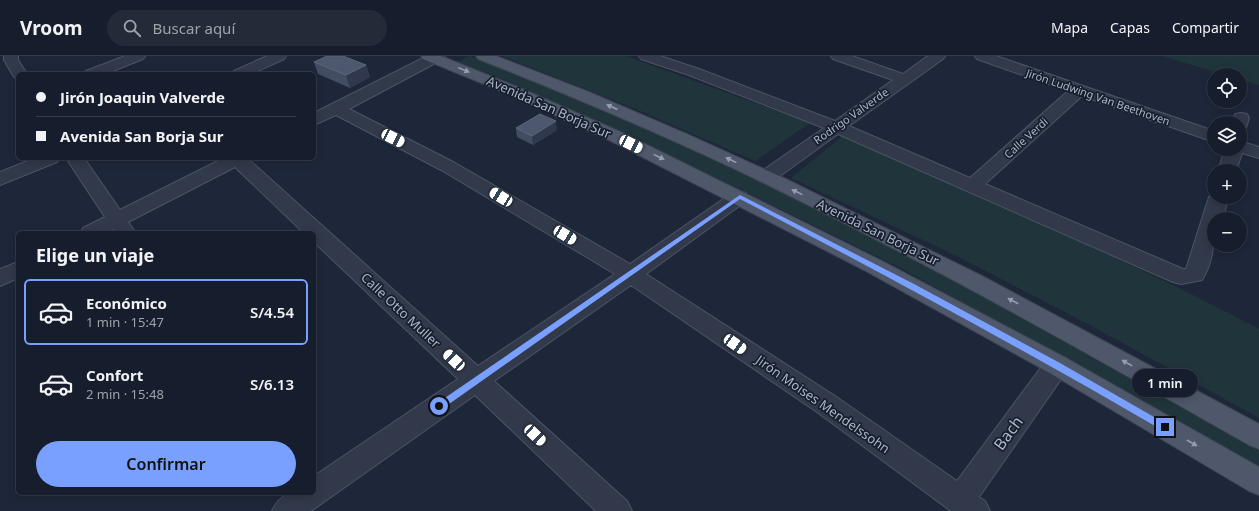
<!DOCTYPE html>
<html lang="es">
<head>
<meta charset="utf-8">
<style>
  :root { --surface:#161d2c; --page:#232a38; --text:#f1f3f6; --muted:#9ea2a9; --line:#353b48; --accent:#799fff }
  body { margin:0; font-family:"Noto Sans",sans-serif; background:var(--page); color:var(--text); height:100vh; display:flex; flex-direction:column; font-size:15px; white-space:nowrap }
  * { box-sizing:border-box; margin:0 }
  p { font-size:13px; color:var(--muted) }
  .icon { flex:none; width:22px; height:22px; fill:none; stroke:currentColor; stroke-width:2; stroke-linecap:round; stroke-linejoin:round }
  .map { position:relative; flex:1; overflow:hidden }
  .sheet { position:absolute; left:16px; top:175px; width:300px; height:264px; display:flex; flex-direction:column; background:var(--surface); border-radius:6px; box-shadow:0 2px 10px #0003,0 0 0 1px var(--line) }
  .sheet>* { flex:none }
  .guide { position:absolute; left:16px; top:16px; width:300px; height:88px; border-radius:6px; box-shadow:0 2px 10px #0003,0 0 0 1px var(--line); display:grid; align-content:center; height:88px; padding:0 20px; background:var(--surface) }
  .tools { position:absolute; left:1207px; top:12px; display:grid; gap:8px }
  .tools a { display:grid; place-items:center; width:40px; height:40px; border-radius:50%; background:var(--surface); box-shadow:0 2px 10px #0003,0 0 0 1px var(--line); font-size:20px }
  .end { position:absolute; width:18px; height:18px; margin:-9px; border:5px solid #799fff; background:#111; box-shadow:0 0 0 2px #111 }
  .from { border-radius:50% }
  .bubble { position:absolute; height:28px; border-radius:14px; background:var(--surface); box-shadow:0 2px 10px #0003,0 0 0 1px var(--line); font-size:13px; font-weight:600; line-height:28px; text-align:center }
  .car { position:absolute; width:12px; height:24px; margin:-12px -6px; border-radius:5px; box-shadow:0 0 3px 1px #0007; background:linear-gradient(#fff 24%,#345 0 40%,#fff 0 76%,#345 0 86%,#fff 0) }
  .guide b { display:flex; align-items:center; gap:14px; height:38px; font-size:15px }
  .guide b+b { border-top:1px solid var(--line) }
  .guide i { width:10px; height:10px; background:var(--text) }
  ul { padding:0; list-style:none }
  li { display:flex; align-items:center; gap:12px; height:66px; margin:0 8px 6px; padding:0 12px; border:2px solid transparent; border-radius:6px }
  li div { flex:1 }
  li b { display:block; font-size:15px }
  li em { font-style:normal; font-weight:600 }
  li.selected { border-color:var(--accent) }
  li>.icon { width:36px; height:36px; stroke-width:1.5 }
  h2 { padding:0 20px; font-size:18px; line-height:48px }
  .cta { display:flex; gap:8px; margin-top:auto; padding:8px 20px }
  .cta a { flex:1; height:46px; border-radius:24px; background:var(--accent); color:#111; font-size:16px; font-weight:600; line-height:46px; text-align:center }
  header { display:flex; align-items:center; gap:24px; box-sizing:border-box; height:56px; padding:0 20px; background:var(--surface); border-bottom:1px solid var(--line) }
  header strong { font-size:19px }
  nav { display:flex; gap:22px; margin-inline-start:auto; font-size:14px }
  .search { width:280px; height:36px; background:var(--page); display:flex; align-items:center; gap:10px; box-sizing:border-box; padding:0 14px; border-radius:22px; color:var(--muted); font-size:15px }
  .map>svg:first-child { display:block }
</style>
</head>
<body>
<header>
<strong>Vroom</strong>
<div class="search"><svg class="icon" aria-label="search" viewBox="0 0 24 24"><circle cx="10" cy="10" r="6"/><path d="M15 15l6 6"/></svg>Buscar aquí</div>
<nav><a>Mapa</a><a>Capas</a><a>Compartir</a></nav>
</header>
<div class="map">
<svg width="1259" height="455" viewBox="0 0 1259 455">
  <rect width="100%" height="100%" fill="#1e273a"/>
  <path fill="#20353b" d="M470,0l63,23 218,96 182,90 326,183v22l-358,-202 -260,-127 -141,-63 -42,-16z
    M502,0h124l184,67 -55,38 -124,-54z
    M1162,0h97v29l-19,-5v-5h-15z
    M845,78l186,83 158,76 70,36v89l-158,-87 -144,-75 -166,-78z"/>
  <g fill="none" stroke-linecap="round" stroke-linejoin="round">
    <g stroke="#4c5465" stroke-width="2">
      <path id="minor" d="M4,0h14v4l9,14h-9v4l-4,-1 -10,-17z
        M125,0h20l-2,3 -38,15h-22l3,-3z
        M267,0h19l-2,3 -33,15h-20l3,-3z
        M427,0h18l-2,3 -94,50 106,54 175,101 102,-71 7,-2 7,2 3,4 -3,4 -100,73 189,122 122,85 91,-123 9,-3 9,3 3,7 -3,7 -87,125 6,4 5,10h-39l-134,-99 -186,-127 -137,96 133,120 5,10h-36l-121,-116 -164,116h-39c10,-21 22,-18 42,-18v-17l144,-97 -144,-137v-9h-10l-69,-66 -107,55 8,11h-20l-3,-4 -7,4h-26l3,-5 22,-11 -39,-59h18l36,52 104,-52h23l231,208 137,-92 -172,-103 -107,-56 -22,10v-12z
        M639,0h21l39,13 136,52 58,-41 -60,-21 -2,-3h21l51,18 25,-18h17l-2,3 -94,67 121,52 98,-87 -91,-32 -2,-3h21l218,75v11l-132,-46 -97,88 198,85h3l23,-72 5,-5v5h15l-7,22h-8c0,22 0,42 -12,61l-21,4 -8,-2 -335,-148 -65,47 -7,2 -7,-2 -2,-4 2,-4 65,-45 -135,-53 -48,-16z
        M1241,57l6,1 2,4 -3,10 -6,1v-6h-8l3,-9z
        M1240,85l19,6v11l-17,-5 -6,18h-18l7,-22h15z
        M35,102h25l-3,4 -57,23v-13z
        M18,206v16l-18,8v-17z"/>
    </g>
    <g stroke="#3b4353" stroke-width="2">
      <path id="major" d="M421,0h20l79,32 103,45 257,127 186,98 193,109v28l-10,-4 -201,-119 -184,-102 -253,-129 -103,-47 -85,-35z
        M476,0h20l93,36 100,43 99,45 194,96 277,148v25l-10,-4c-156,-89 -312,-177 -473,-256 -97,-48 -197,-90 -298,-130z"/>
    </g>
    <use href="#minor" fill="#32394a" fill-rule="evenodd"/>
    <use href="#major" fill="#4f586a" fill-rule="evenodd"/>
  </g>
  <path fill="#424c62" d="M314,6l52,3 4,12 -20,11 -32,-14z
    M516,72l41,2 -24,15 -16,-8z"/>
  <path fill="#2f384d" d="M366,9l4,12 -20,11 -4,-13z
    M556,65l1,9 -24,15 -1,-9z"/>
  <path fill="#4d576d" stroke="#5c667b" d="M327,0h16l23,9 -20,10 -32,-13z
    M540,58l16,7 -24,15 -16,-8z"/>
  <defs><path id="oneway-solid" d="M-6-.8H1V-3.2L6.5 0L1 3.2V.8H-6Z"/></defs>
  <g fill="#959db0">
    <use href="#oneway-solid" transform="translate(464 14) rotate(22)"/>
    <use href="#oneway-solid" transform="translate(612 51) rotate(-156)"/>
    <use href="#oneway-solid" transform="translate(659 101) rotate(26)"/>
    <use href="#oneway-solid" transform="translate(731 104) rotate(-154)"/>
    <use href="#oneway-solid" transform="translate(797 136) rotate(-154)"/>
    <use href="#oneway-solid" transform="translate(1013 245) rotate(-152)"/>
    <use href="#oneway-solid" transform="translate(1127 307) rotate(-151)"/>
    <use href="#oneway-solid" transform="translate(1192 387) rotate(30)"/>
  </g>
  <path fill="#799fff" d="M740,139l174,89 146,79 108,62v5h-6c-139,-81 -280,-157 -422,-231l-298,210h-6v-5z"/>
  <g text-anchor="middle" stroke-width="3.5" stroke-linejoin="round" paint-order="stroke">
    <g font-size="11" fill="#acb4c7" stroke="#171f2e">
      <text transform="translate(1098 41) rotate(19)" y="4">Jirón Ludwing Van Beethoven</text>
      <text transform="translate(851 60) rotate(-35)" y="4">Rodrigo Valverde</text>
      <text transform="translate(1026 82) rotate(-42)" y="4">Calle Verdi</text>
    </g>
    <g font-size="13" fill="#acb4c7" stroke="#171f2e">
      <text transform="translate(549 51) rotate(24)" y="5">Avenida San Borja Sur</text>
      <text transform="translate(878 176) rotate(26)" y="5">Avenida San Borja Sur</text>
      <text transform="translate(401 254) rotate(43)" y="5">Calle Otto Muller</text>
      <text transform="translate(823 348) rotate(35)" y="5">Jirón Moises Mendelssohn</text>
    </g>
    <g font-size="16" fill="#acb4c7" stroke="#171f2e">
      <text transform="translate(1008 377) rotate(-54)" y="6">Bach</text>
    </g>
  </g>
</svg>
<div class="tools">
<a><svg class="icon" aria-label="locate" viewBox="0 0 24 24"><circle cx="12" cy="12" r="6"/><path d="M12 2v4M12 18v4M2 12h4M18 12h4"/></svg></a>
<a><svg class="icon" aria-label="layers" viewBox="0 0 24 24"><path d="M12 4l9 5-9 5-9-5zM3 14l9 5 9-5"/></svg></a>
<a>+</a>
<a>−</a>
</div>
<i class="end from" style="left:439px;top:350px"></i>
<i class="end" style="left:1165px;top:371px"></i>
<div class="bubble" style="left:1132px;top:313px;width:66px">1 min</div>
<i class="car" style="left:393px;top:82px;rotate:117deg"></i>
<i class="car" style="left:631px;top:88px;rotate:116deg"></i>
<i class="car" style="left:501px;top:141px;rotate:301deg"></i>
<i class="car" style="left:565px;top:179px;rotate:121deg"></i>
<i class="car" style="left:735px;top:288px;rotate:124deg"></i>
<i class="car" style="left:454px;top:304px;rotate:313deg"></i>
<i class="car" style="left:535px;top:379px;rotate:133deg"></i>
<div class="guide">
<b><i class="from"></i>Jirón Joaquin Valverde</b>
<b><i></i>Avenida San Borja Sur</b>
</div>
<section class="sheet">
<h2>Elige un viaje</h2>
<ul>
<li class="selected"><svg class="icon" aria-label="car" viewBox="0 0 24 24"><path d="M5 17H2v-5l4-1 3-4h7l3 4 3 1v5h-3M9 17h6M6 11h13"/><circle cx="7" cy="17" r="2"/><circle cx="17" cy="17" r="2"/></svg><div><b>Económico</b><p>1 min · 15:47</p></div><em>S/4.54</em></li>
<li><svg class="icon" aria-label="car" viewBox="0 0 24 24"><path d="M5 17H2v-5l4-1 3-4h7l3 4 3 1v5h-3M9 17h6M6 11h13"/><circle cx="7" cy="17" r="2"/><circle cx="17" cy="17" r="2"/></svg><div><b>Confort</b><p>2 min · 15:48</p></div><em>S/6.13</em></li>
</ul>
<div class="cta"><a>Confirmar</a></div>
</section>
</div>
</body>
</html>
